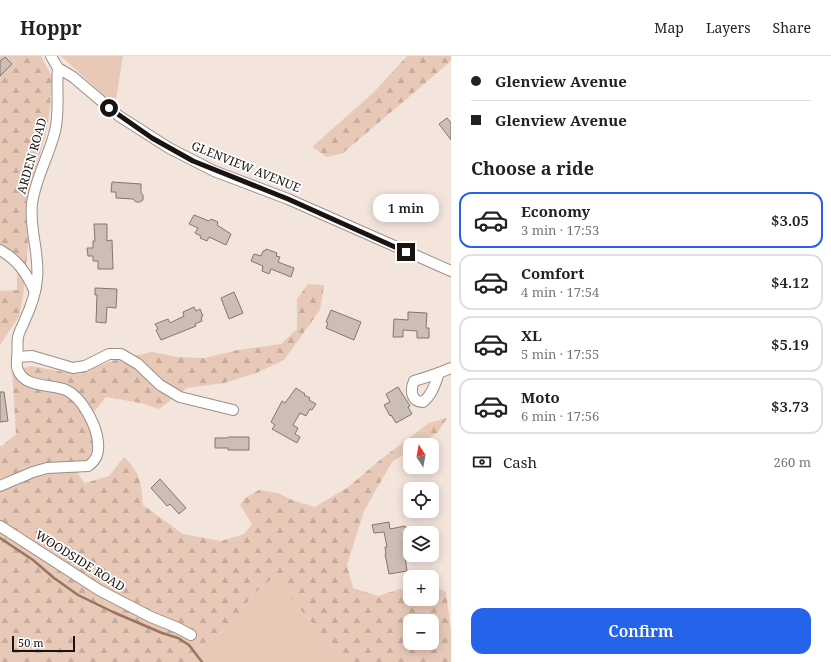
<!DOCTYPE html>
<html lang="en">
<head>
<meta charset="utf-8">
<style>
  :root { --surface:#fff; --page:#f6f6f6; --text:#222; --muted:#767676; --line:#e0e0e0; --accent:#2563eb }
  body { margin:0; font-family:"Noto Serif",serif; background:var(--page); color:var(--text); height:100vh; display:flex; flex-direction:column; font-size:15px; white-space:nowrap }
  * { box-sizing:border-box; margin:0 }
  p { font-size:13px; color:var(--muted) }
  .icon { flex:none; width:22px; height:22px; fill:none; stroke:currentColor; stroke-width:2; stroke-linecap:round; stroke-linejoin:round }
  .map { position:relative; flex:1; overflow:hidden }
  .panel { display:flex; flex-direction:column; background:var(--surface); width:380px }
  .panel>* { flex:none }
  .hud { display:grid; align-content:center; height:88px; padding:0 20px; background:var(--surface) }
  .needle { width:26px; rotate:349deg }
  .buttons { position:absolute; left:403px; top:382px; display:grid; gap:8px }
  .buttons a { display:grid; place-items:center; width:36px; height:36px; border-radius:8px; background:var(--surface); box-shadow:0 2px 10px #0003; font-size:20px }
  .scale { position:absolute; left:12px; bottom:10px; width:63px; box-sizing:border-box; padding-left:4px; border:2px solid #191411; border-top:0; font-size:11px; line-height:14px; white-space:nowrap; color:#191411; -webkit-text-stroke:3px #fff; paint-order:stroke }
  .end { position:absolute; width:18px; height:18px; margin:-9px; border:5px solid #191411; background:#fff; box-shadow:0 0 0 2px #fff }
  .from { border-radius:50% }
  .bubble { position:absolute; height:28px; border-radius:12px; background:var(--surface); box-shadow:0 2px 10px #0003; font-size:13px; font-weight:600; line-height:28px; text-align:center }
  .hud b { display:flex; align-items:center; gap:14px; height:38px; font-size:15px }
  .hud b+b { border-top:1px solid var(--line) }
  .hud i { width:10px; height:10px; background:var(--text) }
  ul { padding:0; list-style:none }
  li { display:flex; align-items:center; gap:12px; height:56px; margin:0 8px 6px; padding:0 12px; border:2px solid var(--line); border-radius:12px }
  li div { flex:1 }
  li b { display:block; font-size:15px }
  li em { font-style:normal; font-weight:600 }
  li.active { border-color:var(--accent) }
  li>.icon { width:36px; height:36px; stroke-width:1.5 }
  h2 { padding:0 20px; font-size:18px; line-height:48px }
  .pay { display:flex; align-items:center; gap:10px; height:44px; padding:0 20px; font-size:15px }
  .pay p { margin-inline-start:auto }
  .cta { display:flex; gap:8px; margin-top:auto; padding:8px 20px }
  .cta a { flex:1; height:46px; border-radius:12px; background:var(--accent); color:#fff; font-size:16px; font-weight:600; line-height:46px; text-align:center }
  header { display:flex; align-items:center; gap:24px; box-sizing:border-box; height:56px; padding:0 20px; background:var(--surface); border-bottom:1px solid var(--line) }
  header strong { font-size:19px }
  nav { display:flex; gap:22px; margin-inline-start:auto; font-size:14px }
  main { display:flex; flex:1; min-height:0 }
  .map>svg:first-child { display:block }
</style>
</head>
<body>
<header>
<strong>Hoppr</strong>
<nav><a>Map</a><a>Layers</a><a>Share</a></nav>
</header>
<main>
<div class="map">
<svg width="451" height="606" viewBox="0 0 451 606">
  <defs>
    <pattern id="forest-firs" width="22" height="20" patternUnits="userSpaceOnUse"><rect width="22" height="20" fill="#e8c9b7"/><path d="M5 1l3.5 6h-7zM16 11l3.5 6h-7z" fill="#c6ac9c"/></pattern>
  </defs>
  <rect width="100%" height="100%" fill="#f3e4dc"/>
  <path fill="#e8c9b7" d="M61,0h62l-8,50z
    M273,522l73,84h-158l5,-10 31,-22 32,-38z"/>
  <path fill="url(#forest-firs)" fill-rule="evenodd" d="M0,0h41l11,21 -2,32 -4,24 -20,67 2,47 -5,50 -4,19 -19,29v-54l17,-1v-25l-17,-11z
    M407,0h44v5l-108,92 -16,4 -15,-10 61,-54z
    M308,228l16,1 -4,25 -36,50 -28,13 -32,10 -37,5 -28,21 -18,-6 -35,-6 -12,15 1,32 -7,15 -10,15 7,9 24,-7 15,-19c17,16 17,26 19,48l40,29 38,7 23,-7 8,-10 -12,-19 5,-7 14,-8 19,3 14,7 23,7 32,-19 33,-28 49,-37 18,-5 -9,14 -20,13h-8v5l-18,12 -28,49 -17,54 6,23 25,8 32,-10v13h22v-15l14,8 5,39v31h-105l-73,-84 -17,14 -32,38 -31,22 -5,10h-188v-216h2l14,-12 -4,-63 19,-5 45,8 42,-15 35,-7 24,5 28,1 33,-8 43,-6 16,-15v-30zM410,565h22v22h-22z"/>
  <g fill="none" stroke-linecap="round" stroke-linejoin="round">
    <path stroke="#97755f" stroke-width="2.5" d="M0,482l33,22 21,18 24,17 35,17 49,21 16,5 11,7 13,17"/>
  </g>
  <path fill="#ccbeb6" stroke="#83766e" d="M5,1l7,7 -12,12v-15z
    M447,62l4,5v17l-12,-16z
    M112,126l29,2v9l2,2v5l-3,2h-4l-3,-3 -17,-1v-6h-5z
    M194,159l15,6 2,-2 7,3 -1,3 14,9 -5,11 -17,-8 -2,4 -7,-3 1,-2 -6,-3 3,-5 -9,-4z
    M94,168h13v17l5,-1 1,29h-15v-8h-5v-5h-5l-1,-8h6v-7h2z
    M266,193l11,4 -1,3 4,1 -2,5 16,6 -3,9 -20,-8 -2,5 -7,-3 1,-5 -12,-5 3,-7 7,2 2,-5h2z
    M95,232l22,1 -1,19 -9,-1 -1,16 -10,-1 1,-27h-2z
    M234,236l9,21 -14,6 -8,-21z
    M194,251l2,4 4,-2 3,7 -2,1 1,4 -7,3 1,2 -35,14 -5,-10 2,-1 -3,-5 13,-5 2,4 14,-7 -1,-4z
    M331,254l30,12 -7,18 -28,-12 2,-5 -2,-1z
    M408,256l19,1 -1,15h3v10h-12v-7l-14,-1v7h-10l1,-18 14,1z
    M398,331l12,19 -2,1 4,7 -16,9 -5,-8 -1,1 -6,-11 6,-3 -4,-8z
    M296,332l9,6 -1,1 6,3 -1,2 7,4 -4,6 -2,-1 -4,7 -6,-3 -7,12 5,3 -3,6 5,3 -3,6 -25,-14 3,-4 -4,-3 11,-21 3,2z
    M0,336h4l4,29 -8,1z
    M228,381h21v13h-21v-2h-13v-10h12z
    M160,423l26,29 -7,6 -9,-10 -3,2 -16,-18z
    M389,466l1,7 15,-3 3,16 -5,1 4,28 -18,3 -4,-20h1l-1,-7h2l-3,-15 -10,1 -2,-8z"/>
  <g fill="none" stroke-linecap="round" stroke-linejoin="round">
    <g stroke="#9c8f87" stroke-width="12">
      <path id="minor" d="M51,0l7,12 15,9 46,39 50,32 45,23 74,28 163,72
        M0,194c18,10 27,24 35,42
        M17,301l15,-1 41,12 12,-2 24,-12h12l17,10 22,21 20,12 53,13
        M439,317c-4,11 -7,22 -16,29 -12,0 -13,-12 -9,-21 13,-4 25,-8 37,-13
        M0,430l33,-14 14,-4 41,-2c9,-6 11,-13 10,-23 -1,-17 -16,-46 -32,-53 -14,-6 -42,-2 -48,-20 -2,-3 -1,-9 -1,-12 1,-7 0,-15 1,-21 1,-5 4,-10 6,-15 6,-13 12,-28 13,-43 3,-25 -8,-50 -5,-75 3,-25 17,-48 23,-73 5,-20 1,-42 3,-63
        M0,470l99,64 52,27 27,11 13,7"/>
    </g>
    <use href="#minor" stroke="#fff" stroke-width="10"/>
  </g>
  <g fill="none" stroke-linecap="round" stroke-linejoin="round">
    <path stroke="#191411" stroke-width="5" d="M109,52l43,30 41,23 95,38 118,53"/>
  </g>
  <g text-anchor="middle" stroke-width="3.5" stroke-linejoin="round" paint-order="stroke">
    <g font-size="12" fill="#191411" stroke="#fff">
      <text transform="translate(32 100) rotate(-74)" y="4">ARDEN ROAD</text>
      <text transform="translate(246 111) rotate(22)" y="4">GLENVIEW AVENUE</text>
      <text transform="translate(80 505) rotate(32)" y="4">WOODSIDE ROAD</text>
    </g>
  </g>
</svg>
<div class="buttons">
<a><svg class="needle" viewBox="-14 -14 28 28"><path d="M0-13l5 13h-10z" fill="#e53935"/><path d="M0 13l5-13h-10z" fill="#767676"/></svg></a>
<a><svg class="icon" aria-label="locate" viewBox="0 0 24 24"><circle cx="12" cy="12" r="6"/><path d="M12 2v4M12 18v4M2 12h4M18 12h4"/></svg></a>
<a><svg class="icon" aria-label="layers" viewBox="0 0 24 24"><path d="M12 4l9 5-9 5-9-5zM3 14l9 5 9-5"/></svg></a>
<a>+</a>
<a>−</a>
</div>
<div class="scale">50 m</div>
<i class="end from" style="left:109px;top:52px"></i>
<i class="end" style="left:406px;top:196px"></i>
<div class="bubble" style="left:373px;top:138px;width:66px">1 min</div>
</div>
<section class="panel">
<div class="hud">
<b><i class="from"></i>Glenview Avenue</b>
<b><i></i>Glenview Avenue</b>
</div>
<h2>Choose a ride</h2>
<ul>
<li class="active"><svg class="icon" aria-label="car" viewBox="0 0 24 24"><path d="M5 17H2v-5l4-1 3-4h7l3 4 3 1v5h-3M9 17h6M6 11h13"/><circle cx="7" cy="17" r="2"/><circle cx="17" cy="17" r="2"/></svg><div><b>Economy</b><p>3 min · 17:53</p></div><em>$3.05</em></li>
<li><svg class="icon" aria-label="car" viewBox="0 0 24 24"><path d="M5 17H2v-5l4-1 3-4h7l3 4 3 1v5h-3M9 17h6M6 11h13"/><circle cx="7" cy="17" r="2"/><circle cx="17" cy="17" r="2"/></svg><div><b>Comfort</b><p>4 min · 17:54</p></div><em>$4.12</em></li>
<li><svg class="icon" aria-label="car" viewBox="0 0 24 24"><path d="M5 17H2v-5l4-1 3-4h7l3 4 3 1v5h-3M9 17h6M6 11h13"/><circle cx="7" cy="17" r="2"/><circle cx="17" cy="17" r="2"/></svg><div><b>XL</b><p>5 min · 17:55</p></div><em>$5.19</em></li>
<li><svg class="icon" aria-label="car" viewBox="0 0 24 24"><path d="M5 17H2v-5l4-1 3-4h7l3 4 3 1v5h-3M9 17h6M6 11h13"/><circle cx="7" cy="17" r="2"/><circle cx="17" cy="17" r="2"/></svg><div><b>Moto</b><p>6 min · 17:56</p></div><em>$3.73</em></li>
</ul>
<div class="pay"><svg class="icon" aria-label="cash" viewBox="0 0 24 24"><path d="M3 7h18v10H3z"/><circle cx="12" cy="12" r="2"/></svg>Cash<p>260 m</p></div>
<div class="cta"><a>Confirm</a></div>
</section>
</main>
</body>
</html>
